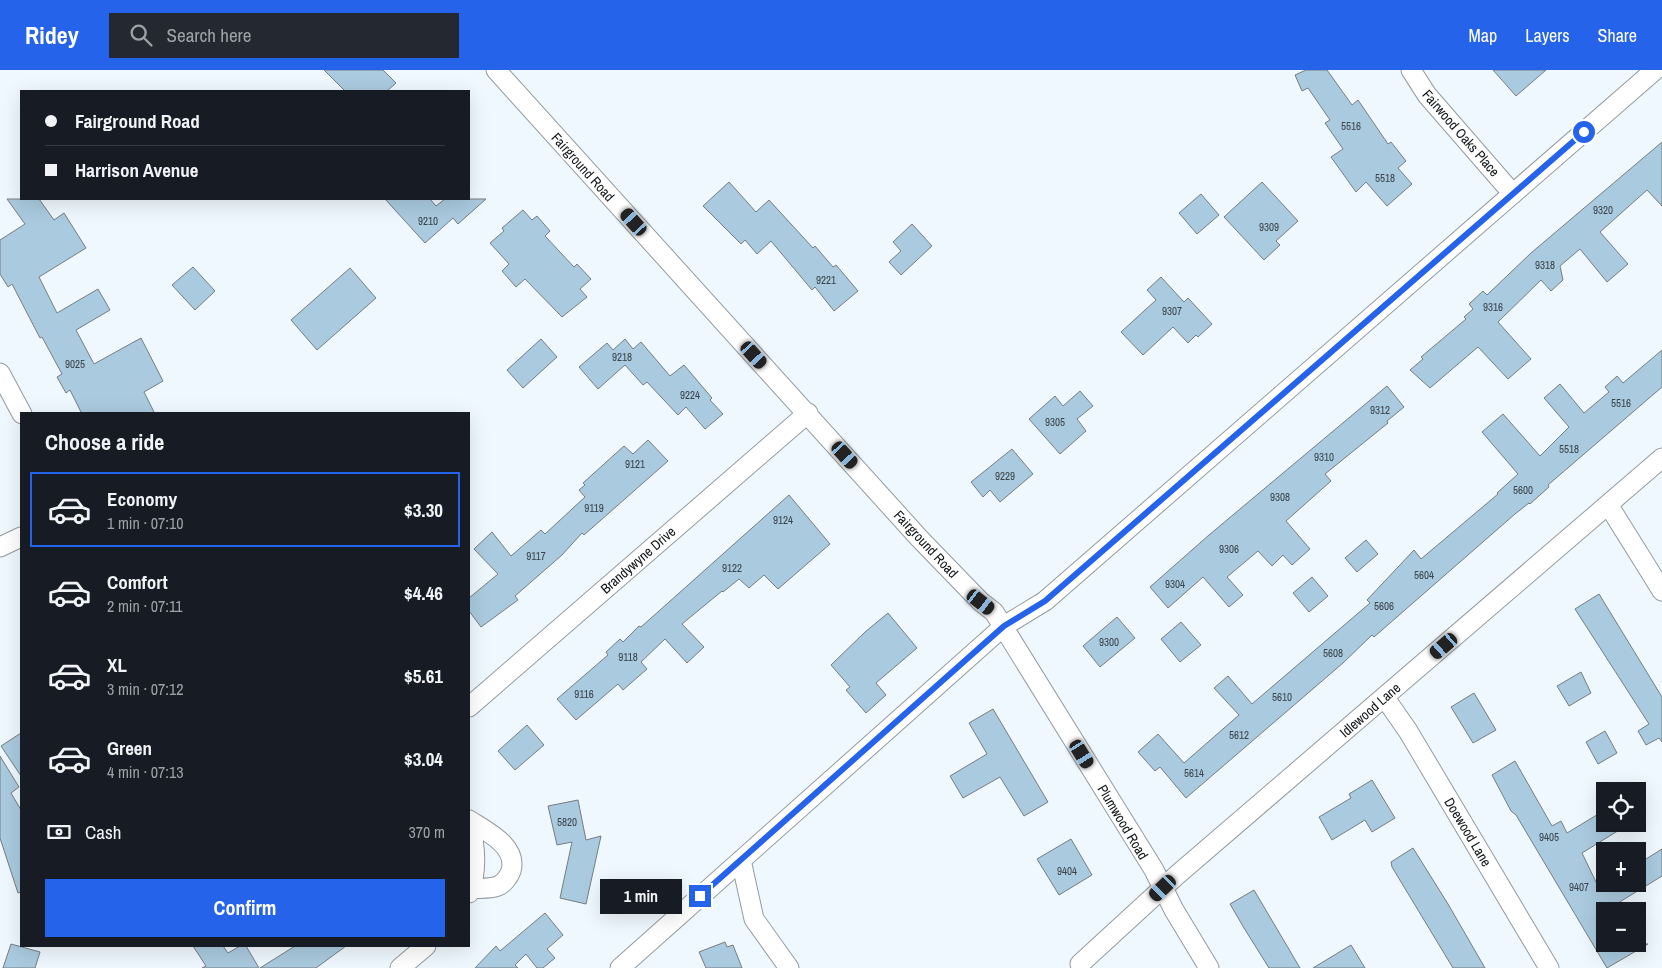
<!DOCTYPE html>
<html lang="en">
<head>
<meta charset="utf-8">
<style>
  :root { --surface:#171b24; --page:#242831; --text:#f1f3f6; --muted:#9ea1a6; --line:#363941; --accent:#2563eb }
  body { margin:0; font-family:"Archivo Narrow",sans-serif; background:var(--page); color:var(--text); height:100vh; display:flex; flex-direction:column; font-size:19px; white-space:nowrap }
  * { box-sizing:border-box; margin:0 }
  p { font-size:16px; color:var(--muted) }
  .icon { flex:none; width:28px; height:28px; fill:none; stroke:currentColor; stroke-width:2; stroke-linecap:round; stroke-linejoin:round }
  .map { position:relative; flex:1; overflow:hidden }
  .details { position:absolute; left:20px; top:342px; width:450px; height:535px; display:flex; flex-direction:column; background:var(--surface); border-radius:0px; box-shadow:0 5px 20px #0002 }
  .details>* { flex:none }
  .top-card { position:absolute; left:20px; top:20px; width:450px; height:110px; border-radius:0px; box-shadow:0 5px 20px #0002; display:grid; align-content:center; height:110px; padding:0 25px; background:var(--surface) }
  .controls { position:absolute; left:1596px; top:712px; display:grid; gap:10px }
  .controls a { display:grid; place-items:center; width:50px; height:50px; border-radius:0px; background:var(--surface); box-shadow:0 5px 20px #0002; font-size:25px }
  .end { position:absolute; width:22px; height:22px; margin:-11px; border:6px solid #2563eb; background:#fff; box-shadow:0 0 0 2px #fff }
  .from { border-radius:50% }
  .bubble { position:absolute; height:35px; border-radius:0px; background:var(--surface); box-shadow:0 5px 20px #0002; font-size:16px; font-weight:800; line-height:35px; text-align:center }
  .car { position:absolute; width:15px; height:30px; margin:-15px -8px; border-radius:6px; box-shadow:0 0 4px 1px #0007; background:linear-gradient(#222 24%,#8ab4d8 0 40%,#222 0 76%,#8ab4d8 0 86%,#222 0) }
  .top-card b { display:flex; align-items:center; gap:18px; height:48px; font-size:19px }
  .top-card b+b { border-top:1px solid var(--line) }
  .top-card i { width:12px; height:12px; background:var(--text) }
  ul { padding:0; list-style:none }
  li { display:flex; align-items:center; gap:15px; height:75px; margin:0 10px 8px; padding:0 15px; border:2px solid transparent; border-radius:0px }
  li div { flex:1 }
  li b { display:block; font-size:19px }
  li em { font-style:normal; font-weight:800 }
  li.on { border-color:var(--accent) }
  li>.icon { width:45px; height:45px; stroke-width:1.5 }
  h2 { padding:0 25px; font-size:22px; line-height:60px }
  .pay { display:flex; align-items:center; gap:12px; height:55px; padding:0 25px; font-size:19px }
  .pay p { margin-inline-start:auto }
  .cta { display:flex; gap:10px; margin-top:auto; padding:10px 25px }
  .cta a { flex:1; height:58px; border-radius:0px; background:var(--accent); color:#fff; font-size:20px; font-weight:800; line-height:58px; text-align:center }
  header { display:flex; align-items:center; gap:30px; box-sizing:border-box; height:70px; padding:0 25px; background:var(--accent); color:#fff }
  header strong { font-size:24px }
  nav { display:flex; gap:28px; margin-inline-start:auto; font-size:18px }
  .search { width:350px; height:45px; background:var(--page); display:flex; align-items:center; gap:12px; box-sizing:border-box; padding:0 18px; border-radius:0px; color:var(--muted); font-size:19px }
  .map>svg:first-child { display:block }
</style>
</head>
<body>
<header>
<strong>Ridey</strong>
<div class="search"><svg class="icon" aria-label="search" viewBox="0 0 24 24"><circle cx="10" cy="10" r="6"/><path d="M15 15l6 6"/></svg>Search here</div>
<nav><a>Map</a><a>Layers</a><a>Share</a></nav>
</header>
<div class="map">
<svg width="1662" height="898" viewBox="0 0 1662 898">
  <rect width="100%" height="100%" fill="#eff8fe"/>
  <path fill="#aacadf" stroke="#767d82" d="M324,0h59l13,13 -9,8h-42z
    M1306,0h21l25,35 6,-5 30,44 3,-2 15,19 -8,7 14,16 -25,22 -21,-24 -10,10 -25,-35 12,-8 -18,-26 5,-3 -22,-32 -6,3 -7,-16z
    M1493,0h53l-30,26z
    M1662,72v64l-15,-16 -47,42 28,32 -21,18 -27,-33 -20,17 3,14 -12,11 -10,-11 -43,42 33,37 -23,20 -30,-32 -48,41 -20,-18 13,-11 -2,-2 45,-38 -2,-2 9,-8 -4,-5 14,-13 4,4 44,-42z
    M729,112l27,30 13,-12 44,48 2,-2 18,21 3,-2 22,26 -24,20 -19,-24 -3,3 -41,-49 -14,13 -12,-14 -4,4 -38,-38z
    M1262,112l36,39 -22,20 4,4 -16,15 -40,-43z
    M1201,124l18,21 -22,19 -18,-21z
    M7,129h32l15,21 10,-7 22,35 -47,29 18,36 41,-24 12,21 -34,20 18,34 47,-26 22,43 -19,11 11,22h-73l-12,-24 -4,3 -9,-16 5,-3 -20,-37 -2,1 -28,-54 -4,3 -8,-13v-34l25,-16z
    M385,129h45l6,7 9,-7h41l-28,25 -5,-6 -28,25z
    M523,140l9,10 5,-4 13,15 -5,5 29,31 3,-3 14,15 -11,10 7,8 -25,20 -37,-38 -9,8 -14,-16 7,-7 -19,-21 14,-12 -2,-3z
    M912,154l20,22 -31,29 -12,-13 12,-11 -8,-9z
    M193,197l22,24 -20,19 -23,-25z
    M350,198l26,30 -59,52 -26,-30z
    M1161,207l23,25 4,-4 24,26 -14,13 -2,-2 -8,8 -15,-16 -30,28 -22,-23 35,-32 -9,-10z
    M541,269l16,18 -34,31 -16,-18z
    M625,269l8,10 8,-7 29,34 14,-11 28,33 -2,2 13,14 -18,15 -19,-22 -8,8 -31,-33 -4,3 -18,-20 -27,24 -19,-22 28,-24 6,7z
    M1662,280v37l-114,98 1,2 -19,17 -1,-1 -14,11 -141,123 -2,-2 -29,28 -157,135 -26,-31 -5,4 -17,-19 20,-18 26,29 55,-48 -25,-27 14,-12 24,28 118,-101 -3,-3 47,-50 7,9 77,-65 -1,-1 21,-19 -36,-42 21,-18 37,42 29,-29 -25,-29 16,-14 24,29 25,-21 -4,-5 12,-11 6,7z
    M1387,316l17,21 -17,14 1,2 -63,51 6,7 -45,40 24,28 -18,16 -9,-10 -11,11 -14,-15 -31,26 16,18 -14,12 -26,-30 -35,31 -18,-21 59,-52z
    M1080,321l13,15 -16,13 9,12 -26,23 -31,-35 26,-23 8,10z
    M648,370l20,21 -84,74 -2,-2 -20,22 -47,41 3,4 -37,27 -12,-16v-13l29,-24 -24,-25 18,-17 19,24 30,-26 4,4 40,-37 -6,-7 6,-5 -2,-2 41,-37 9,8z
    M1012,379l21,25 -33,28 -10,-12 -7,7 -12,-15z
    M789,425l41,49 -52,45 -14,-14 -15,13 -10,-9 -16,13 -1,-1 -40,33 22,23 -17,16 -22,-24 -24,23 6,7 -24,21 -5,-6 -42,36 -19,-21 51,-44 -2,-3 14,-13 3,3 16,-16 2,1z
    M1366,470l12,14 -21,18 -12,-14z
    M1312,507l16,19 -19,16 -16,-19z
    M1599,524l63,103v45l-3,-4 -13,7 -8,-14 11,-7 -74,-115z
    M888,543l29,35 -41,35 10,12 -20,18 -20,-23 4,-3 -19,-22 34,-33z
    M1117,547l18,21 -35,29 -17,-21z
    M1181,552l20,23 -21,17 -19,-23z
    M1581,602l10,21 -22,13 -12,-20z
    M1474,623l22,37 -23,13 -22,-36z
    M993,639l55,93 -24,14 -24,-39 -37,21 -13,-22 37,-22 -18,-31z
    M527,655l17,20 -29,25 -17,-19z
    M1605,661l12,22 -19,11 -12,-22z
    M21,663v43l-20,-30z
    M0,686l19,31 -8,6 10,17v82l-3,1 -18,-55z
    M1515,691l37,65 9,-5 6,12 38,-23v14h24l-47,29 15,31h41v-20l24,-15v27l-57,35v33h43l-41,24 -91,-153 -5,-4 -19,-36z
    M1372,710l23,38 -23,14 -7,-12 -33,20 -13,-23 32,-19 -2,-4z
    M578,730l8,40 15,-4 -15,68 -26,-6 12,-56 -15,3 -9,-39z
    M1071,769l21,36 -33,20 -22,-36z
    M1413,778l35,56 37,64h-32l-61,-101 -1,-5z
    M1254,820l46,78h-31l-25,-40 -14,-24z
    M545,843l18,22 -16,14 8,9 -12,10h-6l-11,-14 -11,11 3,3h-43l21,-22 4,5z
    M725,872l2,5 6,-2 9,23h-36l-7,-16z
    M11,874l29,8 -5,16h-32z
    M1351,875l14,23h-52z
    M193,876h30l5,7 12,-7h6l13,22h-57l4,-2z
    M295,876h51l-30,22h-56z"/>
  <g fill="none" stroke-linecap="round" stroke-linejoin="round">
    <g stroke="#939ba0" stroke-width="21">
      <path id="street" d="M496,0l423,468 62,64 13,10 160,258 20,40 35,58
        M1411,0l16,25 86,99
        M0,303l22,41
        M1609,436l53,85
        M0,477l21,-10
        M1385,628l23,33 141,237
        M469,637l339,-294
        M469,750c17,11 49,26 42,51 -2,6 -8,13 -13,15 -7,3 -20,2 -28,3
        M469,750c6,23 9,50 0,73
        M741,790l13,59 35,49
        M1080,894l97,-89 485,-417
        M400,898l26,-22
        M620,898l384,-342 41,-25 610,-531"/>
    </g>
    <use href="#street" stroke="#fff" stroke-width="19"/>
  </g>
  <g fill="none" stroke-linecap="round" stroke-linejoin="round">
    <path stroke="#2563eb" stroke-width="6" d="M700,826l304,-270 41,-25 539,-469"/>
  </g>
  <g text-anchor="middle" stroke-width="4" stroke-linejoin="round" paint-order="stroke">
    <g font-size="11" fill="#39434a">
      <text x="1351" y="60">5516</text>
      <text x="1385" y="112">5518</text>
      <text x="1603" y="144">9320</text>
      <text x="428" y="155">9210</text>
      <text x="1269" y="161">9309</text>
      <text x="1545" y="199">9318</text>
      <text x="826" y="214">9221</text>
      <text x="1493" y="241">9316</text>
      <text x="1172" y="245">9307</text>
      <text x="622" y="291">9218</text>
      <text x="75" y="298">9025</text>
      <text x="690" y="329">9224</text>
      <text x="1621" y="337">5516</text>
      <text x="1380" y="344">9312</text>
      <text x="1055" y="356">9305</text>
      <text x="1569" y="383">5518</text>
      <text x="1324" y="391">9310</text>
      <text x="635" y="398">9121</text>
      <text x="1005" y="410">9229</text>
      <text x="1523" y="424">5600</text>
      <text x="1280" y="431">9308</text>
      <text x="594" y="442">9119</text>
      <text x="783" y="454">9124</text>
      <text x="1229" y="483">9306</text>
      <text x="536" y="490">9117</text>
      <text x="732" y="502">9122</text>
      <text x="1424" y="509">5604</text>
      <text x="1175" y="518">9304</text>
      <text x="1384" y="540">5606</text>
      <text x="1109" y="576">9300</text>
      <text x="1333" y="587">5608</text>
      <text x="628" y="591">9118</text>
      <text x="584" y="628">9116</text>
      <text x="1282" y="631">5610</text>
      <text x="1239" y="669">5612</text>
      <text x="1194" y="707">5614</text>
      <text x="567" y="756">5820</text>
      <text x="1549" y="771">9405</text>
      <text x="1067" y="805">9404</text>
      <text x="1579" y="821">9407</text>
    </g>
    <g font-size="14" fill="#131618" stroke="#fff">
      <text transform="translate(1461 63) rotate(49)" y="5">Fairwood Oaks Place</text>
      <text transform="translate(583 97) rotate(48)" y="5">Fairground Road</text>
      <text transform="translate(926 474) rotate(47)" y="5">Fairground Road</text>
      <text transform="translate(638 490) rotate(-41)" y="5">Brandywyne Drive</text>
      <text transform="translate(1370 640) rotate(-41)" y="5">Idlewood Lane</text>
      <text transform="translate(1123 752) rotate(59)" y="5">Plumwood Road</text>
      <text transform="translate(1468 762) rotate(59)" y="5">Doewood Lane</text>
    </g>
  </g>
</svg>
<div class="controls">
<a><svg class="icon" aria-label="locate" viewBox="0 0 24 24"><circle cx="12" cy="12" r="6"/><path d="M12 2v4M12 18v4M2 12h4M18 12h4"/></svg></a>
<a>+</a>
<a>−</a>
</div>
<i class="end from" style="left:1584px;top:62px"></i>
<i class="end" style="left:700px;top:826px"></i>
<div class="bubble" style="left:600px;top:809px;width:82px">1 min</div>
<i class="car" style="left:634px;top:152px;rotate:318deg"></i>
<i class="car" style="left:754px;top:285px;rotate:138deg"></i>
<i class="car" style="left:845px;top:385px;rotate:138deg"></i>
<i class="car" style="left:981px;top:532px;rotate:128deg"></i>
<i class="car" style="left:1444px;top:576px;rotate:229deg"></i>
<i class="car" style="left:1082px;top:684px;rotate:148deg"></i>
<i class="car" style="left:1163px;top:818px;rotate:226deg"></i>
<div class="top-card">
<b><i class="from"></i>Fairground Road</b>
<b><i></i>Harrison Avenue</b>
</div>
<section class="details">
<h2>Choose a ride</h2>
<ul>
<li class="on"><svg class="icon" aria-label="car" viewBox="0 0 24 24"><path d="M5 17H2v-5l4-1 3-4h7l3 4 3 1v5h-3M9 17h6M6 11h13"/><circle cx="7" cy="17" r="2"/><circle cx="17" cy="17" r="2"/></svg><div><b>Economy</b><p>1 min · 07:10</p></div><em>$3.30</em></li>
<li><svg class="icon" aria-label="car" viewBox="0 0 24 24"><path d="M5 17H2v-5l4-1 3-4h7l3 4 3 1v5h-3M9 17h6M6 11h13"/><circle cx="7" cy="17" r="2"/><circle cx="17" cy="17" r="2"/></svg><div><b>Comfort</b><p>2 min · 07:11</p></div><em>$4.46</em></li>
<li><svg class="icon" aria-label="car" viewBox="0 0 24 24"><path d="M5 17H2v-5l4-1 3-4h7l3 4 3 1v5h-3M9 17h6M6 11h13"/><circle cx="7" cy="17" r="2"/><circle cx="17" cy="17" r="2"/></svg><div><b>XL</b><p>3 min · 07:12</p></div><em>$5.61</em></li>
<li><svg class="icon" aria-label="car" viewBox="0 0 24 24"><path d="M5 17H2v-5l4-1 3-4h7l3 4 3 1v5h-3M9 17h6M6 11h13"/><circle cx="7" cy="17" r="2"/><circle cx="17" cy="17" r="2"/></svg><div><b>Green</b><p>4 min · 07:13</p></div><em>$3.04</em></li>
</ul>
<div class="pay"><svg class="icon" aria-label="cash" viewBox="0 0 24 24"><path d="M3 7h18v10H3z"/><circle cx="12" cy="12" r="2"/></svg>Cash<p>370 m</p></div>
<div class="cta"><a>Confirm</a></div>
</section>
</div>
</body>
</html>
